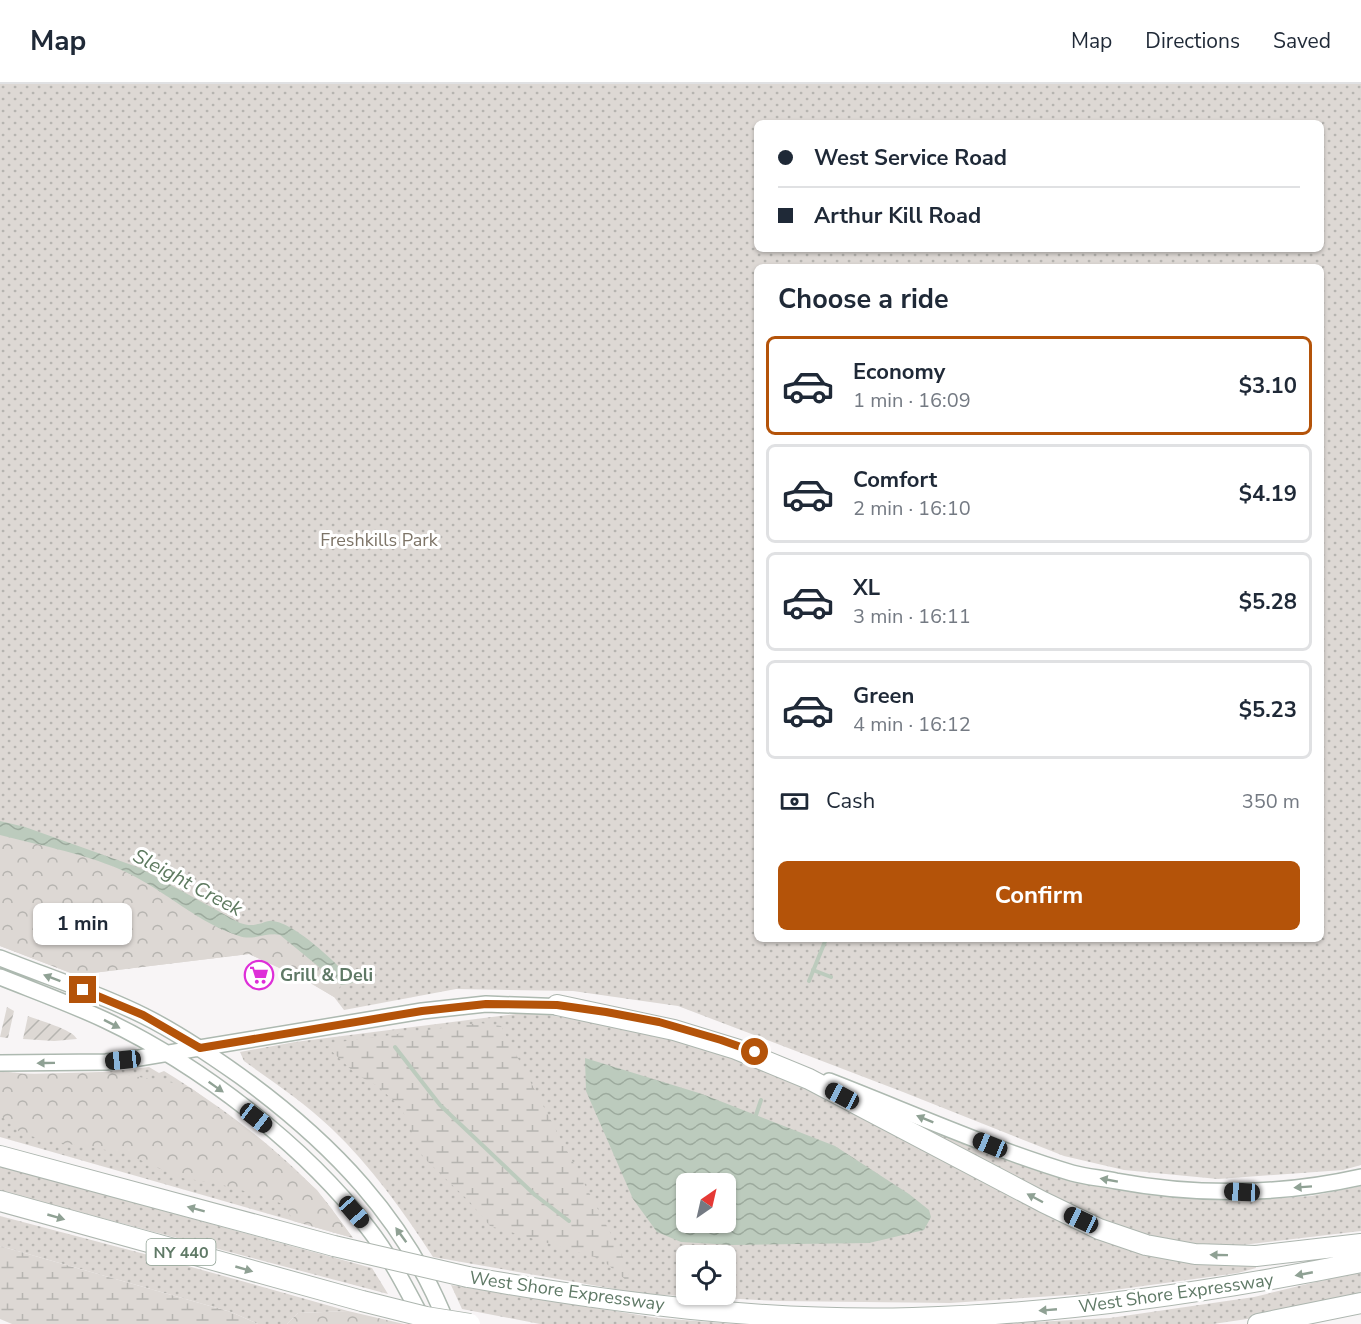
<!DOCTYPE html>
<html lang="en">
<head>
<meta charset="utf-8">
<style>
  :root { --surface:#fff; --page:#f2f2f3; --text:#1f2937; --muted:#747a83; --line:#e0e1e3; --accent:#b45309 }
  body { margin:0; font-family:"Nunito Sans",sans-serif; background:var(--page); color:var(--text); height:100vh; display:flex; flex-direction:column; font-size:22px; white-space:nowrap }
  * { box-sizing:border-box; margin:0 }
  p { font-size:20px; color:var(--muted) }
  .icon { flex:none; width:33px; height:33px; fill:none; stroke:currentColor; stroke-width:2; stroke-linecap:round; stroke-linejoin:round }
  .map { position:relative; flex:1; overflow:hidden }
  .drawer { position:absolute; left:754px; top:180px; width:570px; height:678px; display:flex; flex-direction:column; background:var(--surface); border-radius:9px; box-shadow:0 2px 4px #0004 }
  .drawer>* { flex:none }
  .banner { position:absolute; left:754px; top:36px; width:570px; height:132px; border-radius:9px; box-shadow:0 2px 4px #0004; display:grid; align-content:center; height:132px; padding:0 24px; background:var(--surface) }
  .needle { width:39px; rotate:34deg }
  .tools { position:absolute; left:676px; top:1089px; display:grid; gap:12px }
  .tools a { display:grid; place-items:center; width:60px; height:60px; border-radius:9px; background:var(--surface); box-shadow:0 2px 4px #0004; font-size:30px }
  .end { position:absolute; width:27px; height:27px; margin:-14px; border:8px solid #b45309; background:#fff; box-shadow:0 0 0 3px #fff }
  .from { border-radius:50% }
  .bubble { position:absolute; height:42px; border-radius:9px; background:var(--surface); box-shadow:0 2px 4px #0004; font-size:20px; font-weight:700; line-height:42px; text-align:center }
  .car { position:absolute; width:18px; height:36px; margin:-18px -9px; border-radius:8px; box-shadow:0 0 4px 2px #0007; background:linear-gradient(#222 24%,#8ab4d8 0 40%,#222 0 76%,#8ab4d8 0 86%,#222 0) }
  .banner b { display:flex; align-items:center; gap:21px; height:57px; font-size:22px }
  .banner b+b { border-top:2px solid var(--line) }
  .banner i { width:15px; height:15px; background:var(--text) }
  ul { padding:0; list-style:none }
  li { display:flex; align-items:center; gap:18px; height:99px; margin:0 12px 9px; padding:0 12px; border:3px solid var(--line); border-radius:9px }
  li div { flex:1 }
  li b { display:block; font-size:22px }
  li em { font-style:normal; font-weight:700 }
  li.on { border-color:var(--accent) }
  li>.icon { width:54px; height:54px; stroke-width:1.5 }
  h2 { padding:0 24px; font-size:27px; line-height:72px }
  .pay { display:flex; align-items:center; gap:15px; height:66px; padding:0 24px; font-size:22px }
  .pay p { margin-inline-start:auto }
  .primary-button { display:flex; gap:12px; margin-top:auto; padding:12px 24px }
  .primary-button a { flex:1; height:69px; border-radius:9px; background:var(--accent); color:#fff; font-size:24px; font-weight:700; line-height:69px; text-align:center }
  header { display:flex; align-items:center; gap:36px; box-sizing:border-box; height:84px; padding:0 30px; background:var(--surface); border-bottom:2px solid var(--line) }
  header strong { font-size:28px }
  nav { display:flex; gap:33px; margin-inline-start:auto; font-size:21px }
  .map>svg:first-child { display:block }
</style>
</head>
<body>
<header>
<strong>Map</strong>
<nav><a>Map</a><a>Directions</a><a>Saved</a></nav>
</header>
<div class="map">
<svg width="1361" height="1240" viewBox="0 0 1361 1240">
  <defs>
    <pattern id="grass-dots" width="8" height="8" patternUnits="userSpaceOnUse" patternTransform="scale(1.5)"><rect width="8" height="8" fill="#ddd8d4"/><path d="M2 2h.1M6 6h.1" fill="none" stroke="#b6b4b0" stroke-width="1.8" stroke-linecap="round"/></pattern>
    <pattern id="forest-crowns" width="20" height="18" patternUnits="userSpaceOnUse" patternTransform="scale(1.5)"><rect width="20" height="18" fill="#ddd8d4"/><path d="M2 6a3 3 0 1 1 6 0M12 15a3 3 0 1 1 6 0" fill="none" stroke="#b6b4b0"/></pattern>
    <pattern id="wetland-marsh" width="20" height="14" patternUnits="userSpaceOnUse" patternTransform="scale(1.5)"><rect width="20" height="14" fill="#ddd8d4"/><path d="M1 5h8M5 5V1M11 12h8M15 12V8" fill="none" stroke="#b6b4b0"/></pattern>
    <pattern id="garden-furrows" width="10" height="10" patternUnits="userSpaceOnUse" patternTransform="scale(1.5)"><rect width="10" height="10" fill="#ddd8d4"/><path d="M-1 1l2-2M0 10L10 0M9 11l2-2" fill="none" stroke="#b6b4b0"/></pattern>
    <pattern id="water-waves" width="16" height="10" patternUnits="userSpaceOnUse" patternTransform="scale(1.5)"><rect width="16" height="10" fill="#bccbbd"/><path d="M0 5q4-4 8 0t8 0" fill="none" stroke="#9caa9d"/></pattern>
  </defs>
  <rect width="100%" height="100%" fill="#f8f5f6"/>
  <path fill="url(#grass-dots)" fill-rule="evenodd" d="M0,0h1361v1081l-18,5 -125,9 -94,-9 -60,-14 -161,-64 -225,-86 -105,-15 -117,-2 -112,21 -10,-13 -28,-17 -57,-26 -173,21 -76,-29zM758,39h564v126h-564zM758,183h564v672h-564z
    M531,928l131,22 100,35 118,53 225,114 150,26 1,6 -18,5 -153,21 -135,9 -171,-2 -136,-7 -210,-37c-30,-46 -62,-91 -102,-129 -26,-25 -58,-46 -87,-67l-4,-9 55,-10zM687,1100h39v38h-39zM687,1172h39v38h-39z
    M149,983l10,6 5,-2c52,32 111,75 152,119 14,15 25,32 37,48l-353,-101v-66c49,7 100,2 149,-4z
    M924,1040l123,49 86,19 100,9 78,-5 50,-10v45l-127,15 -62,-1 -53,-15 -196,-100z
    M0,1082l372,102 16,26 -388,-103z
    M0,1132l156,41 192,54 -50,2 -11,11h-29l-27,-12 -231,-66z
    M1361,1187v24l-107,23 -41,6h-215l112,-6 144,-21z
    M451,1201l207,33 76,6h-194l-78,-15z"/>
  <path fill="url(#forest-crowns)" d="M0,751c42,11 88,19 128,38 39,19 69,50 111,63 14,5 28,-4 41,-1l61,50 -7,12 -29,-17 -56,-26 -173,21 -76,-29z
    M0,988l25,2 80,-2 61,9 25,7 74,55 52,47 36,48 -60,-17 -8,-16 -23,-9 -47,-13 -33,-5 -58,-25 -73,-12 -29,-7 -22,-19z
    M348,1227l56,13h-117l11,-11z"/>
  <path fill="url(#wetland-marsh)" d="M480,939l21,3 120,227 12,33 -32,-27 -111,-33 -21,-25 -46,-44 -22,-50 -25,-22 -19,-10 -33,-31z
    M0,1162l231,66 27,12h-246l-12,-5z"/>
  <path fill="url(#garden-furrows)" d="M7,923l7,4 -6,27 -8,-1z
    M28,932c12,5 44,13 49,23l-23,2 -31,-2z"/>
  <path fill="url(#water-waves)" fill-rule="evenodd" d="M0,737l25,6 115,41 100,55c6,2 12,3 18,1 4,0 10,-4 14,-3 22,1 68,44 81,62l-12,2 -61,-50c-13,-3 -27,6 -41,1 -41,-13 -72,-44 -111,-63 -40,-19 -86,-27 -128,-38z
    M585,974l117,36 133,52 74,48 20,16 2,7 -7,13 -55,13 -136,2 -52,-3 -24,-10 -24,-33 -47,-108zM687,1100h39v38h-39z"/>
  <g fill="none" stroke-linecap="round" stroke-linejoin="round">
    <path stroke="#bccbbd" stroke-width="4" d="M813,886l18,7
      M809,897l17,-42
      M395,963l45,58 95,90 34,26
      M756,1031l5,-15"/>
    <g stroke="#adb9b0" stroke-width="18">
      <path id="secondary" d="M0,874c48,19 98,35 144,58 34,17 65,38 96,60 91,66 166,143 207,248
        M0,893c35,14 71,27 105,43 95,45 199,125 263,208 22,28 39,62 56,94
        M0,979l106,-1 33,-4 283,-47 64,-7 81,3
        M829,997c80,31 160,67 243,92 14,4 30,5 44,8 81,15 165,14 245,-4"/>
    </g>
    <g stroke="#adb6af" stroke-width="22">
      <path id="highway" d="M557,921l117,25 62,19 73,30 234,123 56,27 47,16 49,9 61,2 105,-12
        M0,1072l334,90
        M0,1117l362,100
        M468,1193c146,26 295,45 445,41 151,-4 300,-26 448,-56
        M1258,1240l103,-21"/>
    </g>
    <use href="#secondary" stroke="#fff" stroke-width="15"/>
    <use href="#highway" stroke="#fff" stroke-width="20"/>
    <g stroke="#adb6af" stroke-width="22" stroke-linecap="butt">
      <path id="highway-bridge" d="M334,1162l134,31
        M362,1217l64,16 44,7"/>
    </g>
    <use href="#highway-bridge" stroke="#fff" stroke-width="20"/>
  </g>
  <defs><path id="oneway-solid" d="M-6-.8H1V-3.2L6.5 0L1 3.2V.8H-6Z" transform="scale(1.5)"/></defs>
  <g fill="#8fa194">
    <use href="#oneway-solid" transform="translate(52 894) rotate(-159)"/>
    <use href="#oneway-solid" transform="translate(112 940) rotate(27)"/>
    <use href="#oneway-solid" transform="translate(46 979) rotate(179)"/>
    <use href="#oneway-solid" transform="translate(216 1003) rotate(35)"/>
    <use href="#oneway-solid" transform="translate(925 1035) rotate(-158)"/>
    <use href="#oneway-solid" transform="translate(1109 1096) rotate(-170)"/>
    <use href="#oneway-solid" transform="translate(1303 1103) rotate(176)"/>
    <use href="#oneway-solid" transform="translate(1035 1114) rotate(-152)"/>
    <use href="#oneway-solid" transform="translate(196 1125) rotate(-165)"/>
    <use href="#oneway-solid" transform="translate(56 1133) rotate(16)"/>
    <use href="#oneway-solid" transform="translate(401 1151) rotate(-126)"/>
    <use href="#oneway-solid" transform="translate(1219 1171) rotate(-179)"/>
    <use href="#oneway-solid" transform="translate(244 1185) rotate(16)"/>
    <use href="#oneway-solid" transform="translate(1304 1190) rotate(169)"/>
    <use href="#oneway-solid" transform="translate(1048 1226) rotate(175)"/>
  </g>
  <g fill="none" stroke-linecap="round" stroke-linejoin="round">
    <path stroke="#b45309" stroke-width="8" d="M83,906l60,25 57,33 222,-37 64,-7 71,1 49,7 53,10 62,18 34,12"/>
  </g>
  <defs>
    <g id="supermarket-ring" transform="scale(1.5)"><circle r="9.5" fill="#fff" stroke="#de2fd8" stroke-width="1.5"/><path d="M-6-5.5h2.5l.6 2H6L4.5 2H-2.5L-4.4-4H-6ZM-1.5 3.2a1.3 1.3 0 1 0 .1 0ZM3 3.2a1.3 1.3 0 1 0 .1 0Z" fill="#de2fd8"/></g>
  </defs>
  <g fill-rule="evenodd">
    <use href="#supermarket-ring" x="259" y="891"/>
  </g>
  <g text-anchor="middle" stroke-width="6" stroke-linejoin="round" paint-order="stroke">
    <rect fill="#fff" stroke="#8fa194" stroke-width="1.5" x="146.5" y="1155" width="69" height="26" rx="4.5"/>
    <g font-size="16" font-weight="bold" fill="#5f7966">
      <text x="181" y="1174">NY 440</text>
    </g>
    <g font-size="18" fill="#7d7467" stroke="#fff">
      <text x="379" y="462">Freshkills Park</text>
    </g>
    <g font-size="18" font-weight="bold" fill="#5f7966" stroke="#fff" text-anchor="start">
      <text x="280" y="897">Grill &amp; Deli</text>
    </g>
    <g font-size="18" fill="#5f7966" stroke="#fff">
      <text transform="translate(567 1207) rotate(8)" y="6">West Shore Expressway</text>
      <text transform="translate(1176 1209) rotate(-8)" y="6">West Shore Expressway</text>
    </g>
    <g font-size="20" font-style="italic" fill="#5e7a60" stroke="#fff">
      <text transform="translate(188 798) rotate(28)" y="7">Sleight Creek</text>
    </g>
  </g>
</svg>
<div class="tools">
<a><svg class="needle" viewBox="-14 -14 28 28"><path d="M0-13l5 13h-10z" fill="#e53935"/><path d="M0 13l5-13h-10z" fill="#747a83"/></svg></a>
<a><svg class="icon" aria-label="locate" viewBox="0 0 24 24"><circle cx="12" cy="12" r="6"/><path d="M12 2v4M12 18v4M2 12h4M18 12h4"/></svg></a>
</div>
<i class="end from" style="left:755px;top:968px"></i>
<i class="end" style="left:83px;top:906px"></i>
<div class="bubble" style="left:33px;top:819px;width:99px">1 min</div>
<i class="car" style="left:123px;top:976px;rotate:264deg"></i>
<i class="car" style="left:842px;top:1012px;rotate:298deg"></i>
<i class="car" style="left:256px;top:1034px;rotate:128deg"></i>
<i class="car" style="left:990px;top:1061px;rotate:292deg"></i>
<i class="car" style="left:1242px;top:1108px;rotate:273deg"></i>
<i class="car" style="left:354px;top:1128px;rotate:139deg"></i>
<i class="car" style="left:1081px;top:1136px;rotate:295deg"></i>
<div class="banner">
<b><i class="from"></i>West Service Road</b>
<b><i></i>Arthur Kill Road</b>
</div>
<section class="drawer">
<h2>Choose a ride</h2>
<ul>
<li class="on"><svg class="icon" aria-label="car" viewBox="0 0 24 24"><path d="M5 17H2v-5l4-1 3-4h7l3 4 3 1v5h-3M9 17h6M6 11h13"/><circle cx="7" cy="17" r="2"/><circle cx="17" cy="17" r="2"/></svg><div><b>Economy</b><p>1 min · 16:09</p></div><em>$3.10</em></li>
<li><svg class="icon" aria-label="car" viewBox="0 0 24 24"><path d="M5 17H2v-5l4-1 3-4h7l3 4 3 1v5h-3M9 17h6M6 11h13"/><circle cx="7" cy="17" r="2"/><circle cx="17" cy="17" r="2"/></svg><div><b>Comfort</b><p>2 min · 16:10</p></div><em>$4.19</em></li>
<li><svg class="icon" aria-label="car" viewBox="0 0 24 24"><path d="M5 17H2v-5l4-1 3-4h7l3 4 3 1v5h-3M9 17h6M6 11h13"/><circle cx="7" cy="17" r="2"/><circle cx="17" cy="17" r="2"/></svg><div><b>XL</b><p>3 min · 16:11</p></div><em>$5.28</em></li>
<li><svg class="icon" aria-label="car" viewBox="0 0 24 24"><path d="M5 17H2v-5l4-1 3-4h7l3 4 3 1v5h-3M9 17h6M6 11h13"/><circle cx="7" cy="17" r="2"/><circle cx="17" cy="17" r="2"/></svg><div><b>Green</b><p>4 min · 16:12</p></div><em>$5.23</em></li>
</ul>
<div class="pay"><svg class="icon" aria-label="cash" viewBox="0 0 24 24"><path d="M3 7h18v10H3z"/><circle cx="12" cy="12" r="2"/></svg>Cash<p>350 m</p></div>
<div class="primary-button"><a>Confirm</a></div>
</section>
</div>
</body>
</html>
